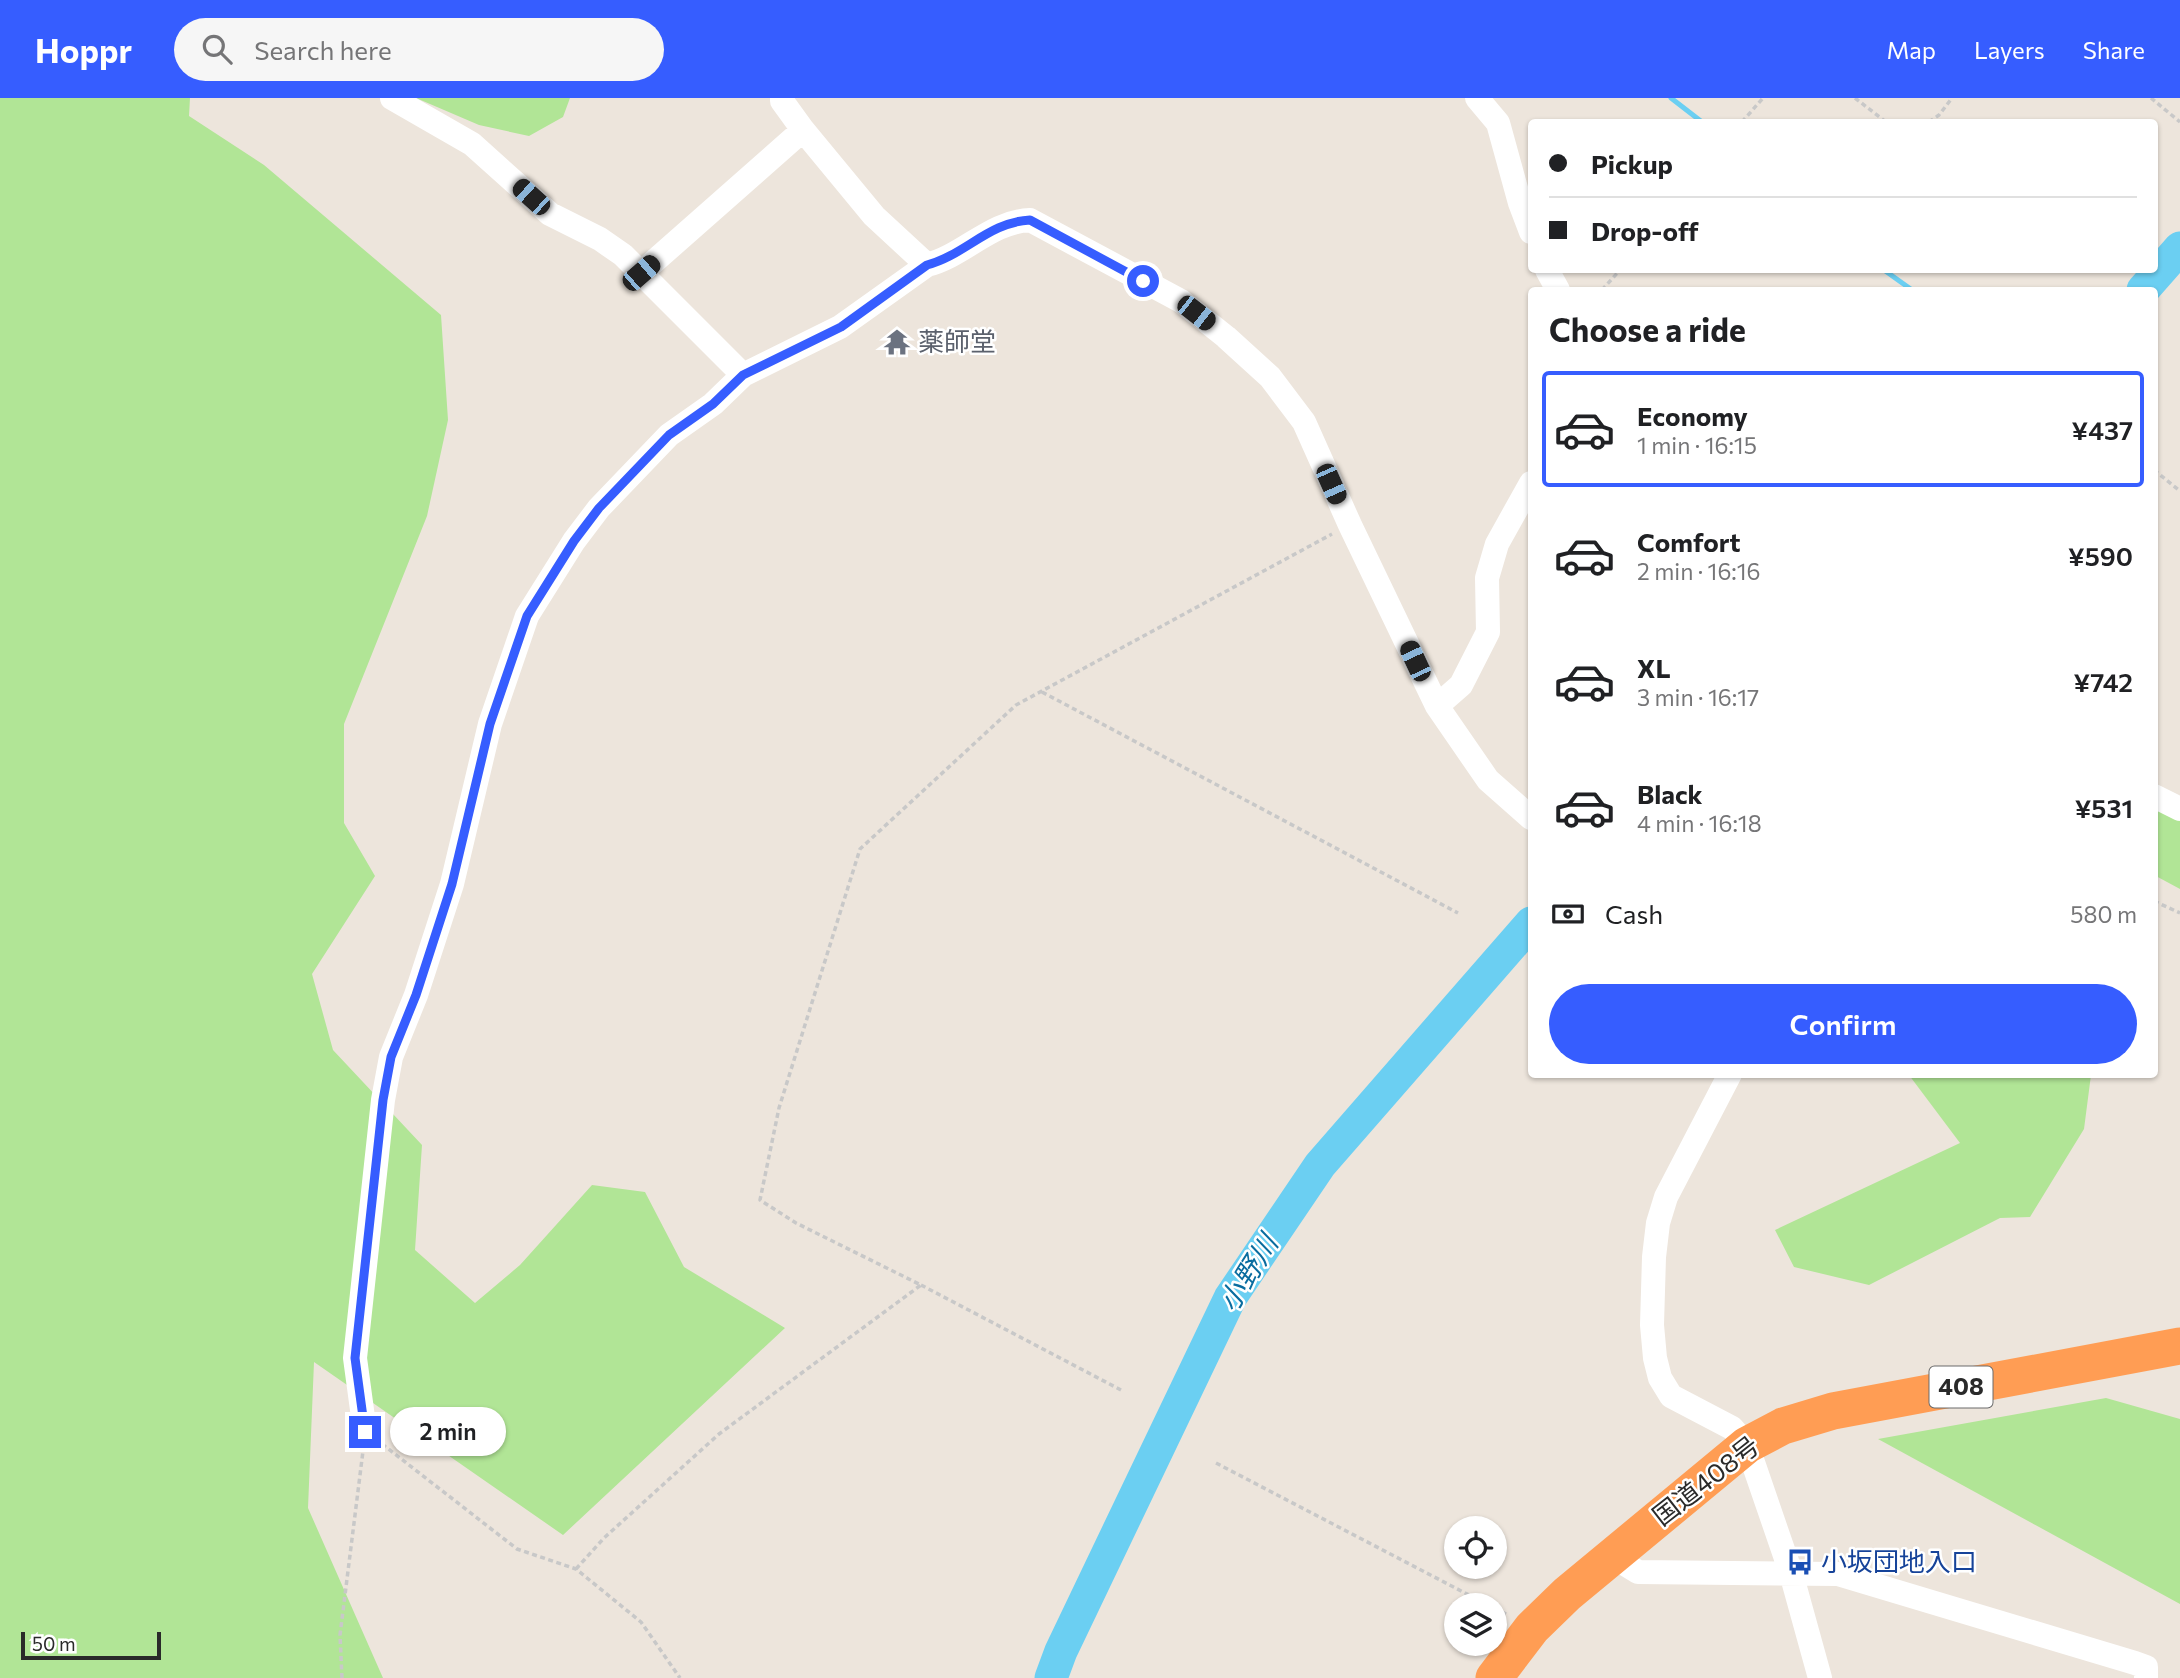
<!DOCTYPE html>
<html lang="en">
<head>
<meta charset="utf-8">
<style>
  :root { --surface:#fff; --page:#f6f6f6; --text:#202124; --muted:#757577; --line:#e0e0e0; --accent:#365dff }
  body { margin:0; font-family:Commissioner,"Noto Sans JP",sans-serif; background:var(--page); color:var(--text); height:100vh; display:flex; flex-direction:column; font-size:26px; white-space:nowrap }
  * { box-sizing:border-box; margin:0 }
  p { font-size:23px; color:var(--muted) }
  .icon { flex:none; width:38px; height:38px; fill:none; stroke:currentColor; stroke-width:2; stroke-linecap:round; stroke-linejoin:round }
  .map { position:relative; flex:1; overflow:hidden }
  .side { position:absolute; left:1528px; top:189px; width:630px; height:791px; display:flex; flex-direction:column; background:var(--surface); border-radius:7px; box-shadow:0 2px 5px #0004 }
  .side>* { flex:none }
  .guide { position:absolute; left:1528px; top:21px; width:630px; height:154px; border-radius:7px; box-shadow:0 2px 5px #0004; display:grid; align-content:center; height:154px; padding:0 21px; background:var(--surface) }
  .fabs { position:absolute; left:1444px; top:1418px; display:grid; gap:14px }
  .fabs a { display:grid; place-items:center; width:63px; height:63px; border-radius:50%; background:var(--surface); box-shadow:0 2px 5px #0004; font-size:35px }
  .scale { position:absolute; left:21px; bottom:18px; width:140px; box-sizing:border-box; padding-left:7px; border:4px solid #2a2a2a; border-top:0; font-size:19px; line-height:24px; white-space:nowrap; color:#2a2a2a; -webkit-text-stroke:5px #fff; paint-order:stroke }
  .end { position:absolute; width:32px; height:32px; margin:-16px; border:9px solid #365dff; background:#fff; box-shadow:0 0 0 4px #fff }
  .from { border-radius:50% }
  .bubble { position:absolute; height:49px; border-radius:24px; background:var(--surface); box-shadow:0 2px 5px #0004; font-size:23px; font-weight:600; line-height:49px; text-align:center }
  .car { position:absolute; width:21px; height:42px; margin:-21px -10px; border-radius:9px; box-shadow:0 0 5px 2px #0007; background:linear-gradient(#222 24%,#8ab4d8 0 40%,#222 0 76%,#8ab4d8 0 86%,#222 0) }
  .guide b { display:flex; align-items:center; gap:24px; height:66px; font-size:26px }
  .guide b+b { border-top:2px solid var(--line) }
  .guide i { width:18px; height:18px; background:var(--text) }
  ul { padding:0; list-style:none }
  li { display:flex; align-items:center; gap:21px; height:116px; margin:0 14px 10px; padding:0 7px; border:4px solid transparent; border-radius:7px }
  li div { flex:1 }
  li b { display:block; font-size:26px }
  li em { font-style:normal; font-weight:600 }
  li.selected { border-color:var(--accent) }
  li>.icon { width:63px; height:63px; stroke-width:1.5 }
  h2 { padding:0 21px; font-size:32px; line-height:84px }
  .pay { display:flex; align-items:center; gap:18px; height:77px; padding:0 21px; font-size:26px }
  .pay p { margin-inline-start:auto }
  .primary-button { display:flex; gap:14px; margin-top:auto; padding:14px 21px }
  .primary-button a { flex:1; height:80px; border-radius:42px; background:var(--accent); color:#fff; font-size:28px; font-weight:600; line-height:80px; text-align:center }
  header { display:flex; align-items:center; gap:42px; box-sizing:border-box; height:98px; padding:0 35px; background:var(--accent); color:#fff }
  header strong { font-size:33px }
  nav { display:flex; gap:38px; margin-inline-start:auto; font-size:24px }
  .search { width:490px; height:63px; background:var(--page); display:flex; align-items:center; gap:18px; box-sizing:border-box; padding:0 24px; border-radius:38px; color:var(--muted); font-size:26px }
  .map>svg:first-child { display:block }
</style>
</head>
<body>
<header>
<strong>Hoppr</strong>
<div class="search"><svg class="icon" aria-label="search" viewBox="0 0 24 24"><circle cx="10" cy="10" r="6"/><path d="M15 15l6 6"/></svg>Search here</div>
<nav><a>Map</a><a>Layers</a><a>Share</a></nav>
</header>
<div class="map">
<svg width="2180" height="1580" viewBox="0 0 2180 1580">
  <rect width="100%" height="100%" fill="#ede5dc"/>
  <path fill="#b1e596" d="M0,0h190l-1,18 75,49 177,150 7,105 -21,96 -83,208v99l31,53 -63,98 21,76 89,95 -7,105 60,53 45,-38 72,-80 53,7 39,75 101,61 -222,207 -249,-173 -6,146 75,170h-383z
    M416,0h154l-7,19 -34,19 -50,-11z
    M2154,710l26,5v76l-26,-14z
    M1909,977h182l-7,54 -54,88 -30,1 -131,67 -75,-18 -19,-37 185,-87z
    M2106,1300l74,21v185l-302,-165z"/>
  <g fill="none" stroke-linecap="round" stroke-linejoin="round">
    <path stroke="#6bcff2" stroke-width="5" d="M1671,0l31,24
      M1884,172l28,20"/>
    <path stroke="#6bcff2" stroke-width="33" d="M2143,192l37,-42
      M1051,1580l10,-27 169,-353 90,-133 211,-242"/>
    <path stroke="#c8c8c8" stroke-width="3.5" stroke-dasharray="5 3.5" stroke-linecap="butt" d="M1855,0l31,24
      M2151,0l29,24
      M1742,24l21,-24
      M1929,24l10,-7 13,-17
      M1602,192l18,-20
      M2154,372l26,21
      M1042,594l416,221
      M2154,803l26,12
      M921,1187l200,105
      M382,1346l135,105 59,20 65,53 39,56
      M1216,1365l272,142
      M576,1471l28,-31 115,-104 202,-149 -125,-62 -36,-23 19,-92 81,-259 156,-144 316,-171
      M1494,1510l14,7
      M342,1580l-2,-43 23,-184"/>
    <path stroke="#fff" stroke-width="24" d="M392,0l80,46 78,70 50,25 23,16 120,120
      M782,0v3l21,29 71,86 53,49
      M1477,0l21,25 22,80 11,29
      M1547,172l11,20
      M641,175l162,-143
      M1437,608l24,-21 27,-53 -1,-54 10,-34 34,-61
      M2154,698l26,13
      M1730,976l-64,123 -8,26 -4,34 -2,68 3,33 5,20 11,18 61,32 15,17 44,128 29,105
      M365,1334l-10,-74 28,-258 8,-43 25,-62 36,-111 38,-160 37,-108 47,-75 25,-33 70,-73 44,-31 30,-29 97,-48 87,-62c38,-10 63,-43 103,-45l151,81 45,36 44,40 34,45 46,103 87,181 51,74 43,38
      M1612,1458l26,16 200,2 297,89 11,4v11"/>
    <path stroke="#ff9d54" stroke-width="37" d="M1494,1580l38,-50 35,-34 180,-149 36,-19 50,-15 347,-65"/>
  </g>
  <g fill="none" stroke-linecap="round" stroke-linejoin="round">
    <path stroke="#365dff" stroke-width="9" d="M365,1334l-10,-74 28,-258 8,-43 25,-62 36,-111 38,-160 37,-108 47,-75 25,-33 70,-73 44,-31 30,-29 98,-48 86,-62c38,-10 62,-43 103,-45l113,61"/>
  </g>
  <defs>
    <g id="temple-bare" transform="scale(2.1)"><path d="M0-6L5-2H3V0L6.5 2.5H4V6H1.5V3h-3V6H-4V2.5H-6.5L-3 0V-2H-5Z" fill="#6b7280" stroke="#fff" stroke-width="2.5" paint-order="stroke"/></g>
    <g id="bus-bare" transform="scale(2.1)"><path d="M-5-6H5V4H4V6H2V4H-2V6H-4V4H-5ZM-3.5-4V0h7V-4ZM-3.5 1.2v1.5H-2V1.2ZM2 1.2v1.5H3.5V1.2Z" fill="#1a4fb4" stroke="#fff" stroke-width="2.5" paint-order="stroke"/></g>
  </defs>
  <g fill-rule="evenodd">
    <use href="#temple-bare" x="897" y="244"/>
    <use href="#bus-bare" x="1800" y="1464"/>
  </g>
  <g text-anchor="middle" stroke-width="5" stroke-linejoin="round" paint-order="stroke">
    <rect fill="#fff" stroke="#6a6a6a" stroke-width="2" x="1929.5" y="1268.5" width="63" height="41" rx="5"/>
    <g font-size="24" font-weight="bold" fill="#2a2a2a">
      <text x="1961" y="1297">408</text>
    </g>
    <g font-size="26" fill="#5b616d" stroke="#fff" text-anchor="start">
      <text x="918" y="253">薬師堂</text>
    </g>
    <g font-size="26" fill="#2a2a2a" stroke="#fff">
      <text transform="translate(1706 1383) rotate(-38)" y="9">国道408号</text>
    </g>
    <g font-size="26" fill="#164399" stroke="#fff" text-anchor="start">
      <text x="1821" y="1473">小坂団地入口</text>
    </g>
    <g font-size="28" font-style="italic" fill="#096c9f" stroke="#fff">
      <text transform="translate(1248 1175) rotate(-58)" y="10">小野川</text>
    </g>
  </g>
</svg>
<div class="fabs">
<a><svg class="icon" aria-label="locate" viewBox="0 0 24 24"><circle cx="12" cy="12" r="6"/><path d="M12 2v4M12 18v4M2 12h4M18 12h4"/></svg></a>
<a><svg class="icon" aria-label="layers" viewBox="0 0 24 24"><path d="M12 4l9 5-9 5-9-5zM3 14l9 5 9-5"/></svg></a>
</div>
<div class="scale">50 m</div>
<i class="end from" style="left:1143px;top:183px"></i>
<i class="end" style="left:365px;top:1334px"></i>
<div class="bubble" style="left:390px;top:1309px;width:116px">2 min</div>
<i class="car" style="left:531px;top:99px;rotate:312deg"></i>
<i class="car" style="left:641px;top:175px;rotate:49deg"></i>
<i class="car" style="left:1196px;top:215px;rotate:128deg"></i>
<i class="car" style="left:1331px;top:386px;rotate:156deg"></i>
<i class="car" style="left:1415px;top:563px;rotate:335deg"></i>
<div class="guide">
<b><i class="from"></i>Pickup</b>
<b><i></i>Drop-off</b>
</div>
<section class="side">
<h2>Choose a ride</h2>
<ul>
<li class="selected"><svg class="icon" aria-label="car" viewBox="0 0 24 24"><path d="M5 17H2v-5l4-1 3-4h7l3 4 3 1v5h-3M9 17h6M6 11h13"/><circle cx="7" cy="17" r="2"/><circle cx="17" cy="17" r="2"/></svg><div><b>Economy</b><p>1 min · 16:15</p></div><em>¥437</em></li>
<li><svg class="icon" aria-label="car" viewBox="0 0 24 24"><path d="M5 17H2v-5l4-1 3-4h7l3 4 3 1v5h-3M9 17h6M6 11h13"/><circle cx="7" cy="17" r="2"/><circle cx="17" cy="17" r="2"/></svg><div><b>Comfort</b><p>2 min · 16:16</p></div><em>¥590</em></li>
<li><svg class="icon" aria-label="car" viewBox="0 0 24 24"><path d="M5 17H2v-5l4-1 3-4h7l3 4 3 1v5h-3M9 17h6M6 11h13"/><circle cx="7" cy="17" r="2"/><circle cx="17" cy="17" r="2"/></svg><div><b>XL</b><p>3 min · 16:17</p></div><em>¥742</em></li>
<li><svg class="icon" aria-label="car" viewBox="0 0 24 24"><path d="M5 17H2v-5l4-1 3-4h7l3 4 3 1v5h-3M9 17h6M6 11h13"/><circle cx="7" cy="17" r="2"/><circle cx="17" cy="17" r="2"/></svg><div><b>Black</b><p>4 min · 16:18</p></div><em>¥531</em></li>
</ul>
<div class="pay"><svg class="icon" aria-label="cash" viewBox="0 0 24 24"><path d="M3 7h18v10H3z"/><circle cx="12" cy="12" r="2"/></svg>Cash<p>580 m</p></div>
<div class="primary-button"><a>Confirm</a></div>
</section>
</div>
</body>
</html>
